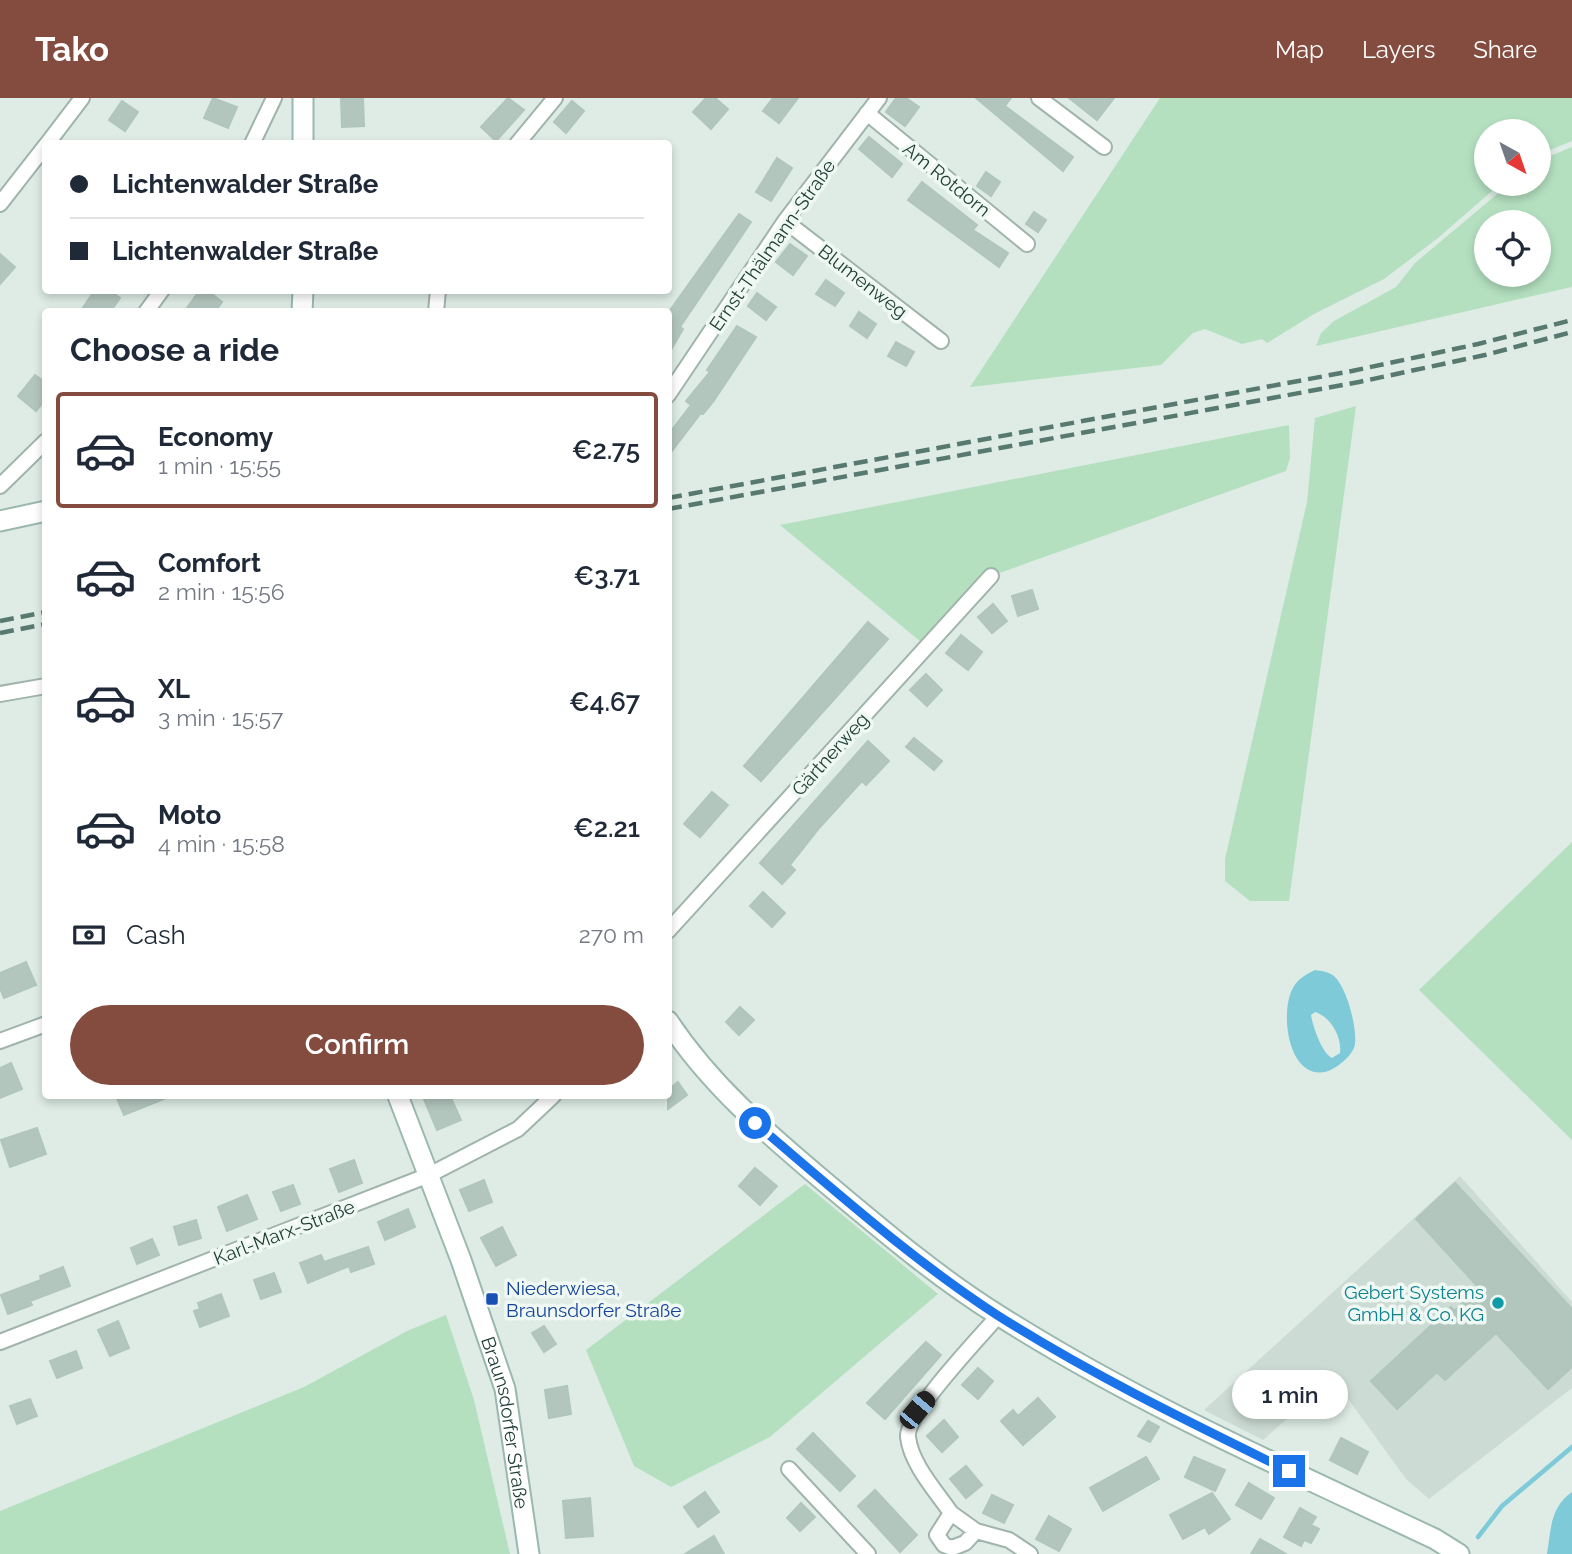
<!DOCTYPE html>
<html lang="en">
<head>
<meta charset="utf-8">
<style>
  :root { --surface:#fff; --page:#f6f6f7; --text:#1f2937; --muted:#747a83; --line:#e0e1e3; --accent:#844b3f }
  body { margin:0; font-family:Raleway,sans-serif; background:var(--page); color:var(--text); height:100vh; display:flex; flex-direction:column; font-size:26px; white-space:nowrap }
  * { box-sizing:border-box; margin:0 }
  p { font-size:23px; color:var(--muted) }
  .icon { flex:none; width:38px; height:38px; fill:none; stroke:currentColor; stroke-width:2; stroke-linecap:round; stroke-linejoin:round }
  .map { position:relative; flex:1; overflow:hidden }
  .side { position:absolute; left:42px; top:210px; width:630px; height:791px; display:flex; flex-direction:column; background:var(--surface); border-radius:7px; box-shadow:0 4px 10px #0003 }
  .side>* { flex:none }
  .guide { position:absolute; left:42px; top:42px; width:630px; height:154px; border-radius:7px; box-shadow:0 4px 10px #0003; display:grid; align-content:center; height:154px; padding:0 28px; background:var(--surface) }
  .needle { width:46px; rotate:140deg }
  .fabs { position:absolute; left:1474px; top:21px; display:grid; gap:14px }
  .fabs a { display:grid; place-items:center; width:77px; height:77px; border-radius:50%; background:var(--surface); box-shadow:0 4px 10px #0003; font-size:35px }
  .end { position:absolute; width:32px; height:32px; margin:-16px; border:9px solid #1a73e8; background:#fff; box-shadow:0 0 0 4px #fff }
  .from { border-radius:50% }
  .bubble { position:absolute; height:49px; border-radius:24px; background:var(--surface); box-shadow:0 4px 10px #0003; font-size:23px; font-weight:600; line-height:49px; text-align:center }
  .car { position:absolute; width:21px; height:42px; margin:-21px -10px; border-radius:9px; box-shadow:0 0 5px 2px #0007; background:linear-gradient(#222 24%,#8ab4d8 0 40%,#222 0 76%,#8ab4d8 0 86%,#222 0) }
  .guide b { display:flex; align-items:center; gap:24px; height:66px; font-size:26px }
  .guide b+b { border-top:2px solid var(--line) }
  .guide i { width:18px; height:18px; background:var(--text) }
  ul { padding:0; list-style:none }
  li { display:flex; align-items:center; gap:21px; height:116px; margin:0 14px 10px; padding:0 14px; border:4px solid transparent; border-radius:7px }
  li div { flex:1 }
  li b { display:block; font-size:26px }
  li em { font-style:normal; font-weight:600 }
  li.active { border-color:var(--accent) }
  li>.icon { width:63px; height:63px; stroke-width:1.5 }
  h2 { padding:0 28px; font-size:32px; line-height:84px }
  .pay { display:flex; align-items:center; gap:18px; height:77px; padding:0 28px; font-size:26px }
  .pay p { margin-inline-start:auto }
  .action { display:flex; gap:14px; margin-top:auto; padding:14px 28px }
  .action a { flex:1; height:80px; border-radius:42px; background:var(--accent); color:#fff; font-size:28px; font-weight:600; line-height:80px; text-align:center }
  header { display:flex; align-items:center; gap:42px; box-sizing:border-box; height:98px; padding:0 35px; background:var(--accent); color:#fff }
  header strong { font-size:33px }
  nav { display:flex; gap:38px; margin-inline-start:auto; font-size:24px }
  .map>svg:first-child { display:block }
</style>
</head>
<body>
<header>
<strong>Tako</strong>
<nav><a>Map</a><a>Layers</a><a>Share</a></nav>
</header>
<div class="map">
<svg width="1572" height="1456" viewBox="0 0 1572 1456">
  <rect width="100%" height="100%" fill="#deece5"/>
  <path fill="#ccdbd4" d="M1460,1078l112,126v86l-143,111 -23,-20 -73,-101 -70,62 -59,-30z"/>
  <path fill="#b4e0c0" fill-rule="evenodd" d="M1160,0h412v43l-34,14v-24h-52v53h14l-62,54 -54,41 -70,35 -47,29 -5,-4 -20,5 -37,-15 -12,4 -32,32 -191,22z
    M1572,49v140l-256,59 5,-13 13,-12 62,-34 19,-24 94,-79h29v-23zM1538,124v53h-52v-53z
    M1356,308l-67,495h-39l-25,-20v-22l82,-357 8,-84z
    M1289,327l1,33 -4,13 -295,105 -64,71 -147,-122z
    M1572,744v298l-153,-150z
    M805,1086l133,110 -168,143 -99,50 -37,-21 -48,-116z
    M446,1217l28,85 36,154h-510v-43l304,-124 103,-56z"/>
  <path fill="#7fcad8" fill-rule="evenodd" d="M1315,872c7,1 15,2 20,7 12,12 22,50 20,67 -1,11 -20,26 -30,28 -38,7 -46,-63 -31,-86 5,-8 13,-12 21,-16zM1315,914c16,5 27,25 25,41l-8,5c-10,-5 -19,-31 -21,-43z
    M1572,1394v62h-25c4,-24 3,-47 25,-62z"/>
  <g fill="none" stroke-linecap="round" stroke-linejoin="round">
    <path stroke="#7fcad8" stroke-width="4.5" d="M1478,1439l24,-31 70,-59"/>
  </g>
  <path fill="#b3c6be" stroke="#b0c6bd" stroke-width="2" d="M213,0l24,9 -9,21 -24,-10z
    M341,0h22l1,28 -22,1z
    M508,0l16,12 -28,31 -15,-14z
    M706,0h9l13,11 -17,20 -18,-17z
    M773,0h25l-19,25 -16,-12z
    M896,0h10l13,9 -14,19 -19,-14z
    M976,0h35l-6,8 68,51 -10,14z
    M1069,0h45l-17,22z
    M122,3l16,11 -13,19 -16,-11z
    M572,3l12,10 -18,22 -12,-11z
    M869,39l33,27 -10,13 -33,-28z
    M777,60l15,10 -21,33 -15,-9z
    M986,74l14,10 -9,14 -14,-10z
    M922,84l55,43 -4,5 35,23 -9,14 -91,-67z
    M1034,114l12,8 -8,12 -12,-8z
    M739,116l12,8 -71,105 3,2 -15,26v-42z
    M790,146l17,12 -14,19 -17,-13z
    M0,156l15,13 -15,17z
    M826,182l18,13 -9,13 -19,-12z
    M95,192h14l11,8 -10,14h-30z
    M200,192h7l15,12 -7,10h-31z
    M757,195l19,14 -10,13 -18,-14z
    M859,214l17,12 -9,14 -17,-12z
    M737,228l19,11 -43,65 -10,12 -2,-1 -33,43v-21l23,-30 -5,-4 24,-29 -3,-2z
    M896,244l18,10 -8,14 -18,-10z
    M35,277l11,8v16l-10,12 -18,-15z
    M1032,492l6,19 -20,7 -6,-20z
    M993,506l14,17 -15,12 -14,-16z
    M868,524l20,17 -127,142 -17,-15z
    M961,537l21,17 -14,18 -22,-17z
    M926,576l16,16 -15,16 -17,-16z
    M914,640l28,23 -8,9 -28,-23z
    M868,643l21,20 -23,24 -4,-4 -42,46 -30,38 5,5 -13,14 -22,-21z
    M712,694l16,13 -28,32 -16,-13z
    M763,794l22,21 -13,14 -22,-21z
    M26,864l10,23 -32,13 -4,-10v-15z
    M740,909l14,13 -15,15 -13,-13z
    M11,965l11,26 -22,9v-30z
    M678,984l9,13 -19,14v-19z
    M116,998h55l-47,19z
    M432,998h18l11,24 -24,10 -13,-31z
    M37,1030l9,26 -36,13 -9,-27z
    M354,1062l8,23 -23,9 -9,-23z
    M755,1070l22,18 -17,19 -21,-19z
    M484,1082l8,22 -23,9 -9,-21z
    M1455,1085l117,126v58l-24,22 -52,-56 -51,47 -8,-8 -40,37 -26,-28 80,-74 3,4 25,-23 -63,-69z
    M293,1087l7,19 -19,7 -8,-19z
    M247,1097l10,24 -30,12 -9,-24z
    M408,1111l7,18 -30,13 -7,-18z
    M196,1122l5,18 -22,7 -5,-18z
    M502,1129l14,28 -20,11 -15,-28z
    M152,1141l7,16 -22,9 -6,-16z
    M368,1149l6,17 -23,8 -2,-6 -41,17 -8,-20 21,-8 3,7z
    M63,1169l7,19 -40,15 2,4 -24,9 -7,-19 40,-15 -1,-4z
    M274,1175l7,19 -20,7 -7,-19z
    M221,1196l8,22 -29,11 -6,-16 6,-2 -2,-6z
    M118,1223l11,27 -19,8 -12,-26z
    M544,1228l12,18 -12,8 -12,-19z
    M926,1244l15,13 -56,64 -18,-16z
    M76,1253l6,17 -25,10 -7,-17z
    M978,1270l15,13 -15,18 -16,-14z
    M567,1288l4,28 -22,4 -4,-28z
    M1038,1300l17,19 -32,28 -22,-24 12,-11 5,6z
    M30,1301l7,17 -20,8 -7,-18z
    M944,1322l14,17 -16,15 -15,-16z
    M1148,1323l11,6 -9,15 -12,-6z
    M813,1335l42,43 -15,15 -43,-42z
    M1341,1340l27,14 -11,22 -27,-14z
    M1146,1359l13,22 -56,32 -13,-23z
    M1194,1359l31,13 -10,21 -30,-14z
    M966,1368l16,19 -16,13 -16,-19z
    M1249,1385l25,15 -13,21 -25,-14z
    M875,1392l42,45 -17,17 -42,-46z
    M705,1394l14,20 -21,15 -14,-20z
    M1212,1395l18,26 -21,15 -4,-7 -22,12 -13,-24z
    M992,1397l21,10 -9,18 -21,-10z
    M590,1400l3,38 -27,2 -3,-37z
    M801,1405l14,14 -15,14 -13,-13z
    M1300,1410l16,9 -5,8 8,4 -8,14 -7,-3 -3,6 -17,-9z
    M1049,1418l22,13 -12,22 -23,-12z
    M714,1438l10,18h-39z
    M1260,1441l26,15h-35z"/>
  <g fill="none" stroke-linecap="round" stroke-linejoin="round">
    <g stroke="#a0b4ac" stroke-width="18">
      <path id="street" d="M1039,0l65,49
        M867,15l160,131
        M47,46l35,-46
        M252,46l22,-46
        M517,46l38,-46
        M0,106l46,-59
        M785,123l156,120
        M146,214l16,-22
        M436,214l2,-22
        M668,297l117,-174 94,-123
        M0,388l46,-45
        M0,596l46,-8
        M668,833l323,-355
        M0,943l46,-17
        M0,1244l429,-167 89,-46 35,-33
        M789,1371l79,85
        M951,1415l25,18 33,9 21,14
        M976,1433l-11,12 -13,5 -8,-3 -7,-10 14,-22c-15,-22 -40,-49 -43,-76 -3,-22 73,-101 90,-121"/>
    </g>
    <g stroke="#9bb8ae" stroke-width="23">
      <g id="secondary">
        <path d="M303,46v-46"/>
        <path d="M302,214l1,-22"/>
        <path d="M0,423l46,-10"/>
        <path d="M668,923c43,65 100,113 158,162 55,46 111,94 172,132 138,88 289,154 437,224l24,15"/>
        <path id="s1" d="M398,998l63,164 44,129 24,165"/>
      </g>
    </g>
    <use href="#street" stroke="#fff" stroke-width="14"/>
    <use href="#secondary" stroke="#fff" stroke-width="19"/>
    <path stroke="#577970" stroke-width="4.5" stroke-dasharray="14 7" stroke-linecap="butt" d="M668,400l684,-127 126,-27 94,-24
      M668,411l691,-127 126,-27 87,-23
      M0,523l46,-9
      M0,535l46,-9"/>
  </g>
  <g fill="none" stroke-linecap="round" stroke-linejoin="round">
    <path stroke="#1a73e8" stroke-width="9" d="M755,1025c78,66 156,136 242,192 93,59 192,107 292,156"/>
  </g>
  <rect fill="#1a4fb4" stroke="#eff8f3" stroke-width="2.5" x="485" y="1194" width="14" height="14" rx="3.5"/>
  <circle fill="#0f9aa8" stroke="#eff8f3" stroke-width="2.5" cx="1498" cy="1205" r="7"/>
  <g text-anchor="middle" stroke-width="7" stroke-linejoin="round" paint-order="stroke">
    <g font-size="19" fill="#1d3d34" stroke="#eff8f3">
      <text transform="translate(947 81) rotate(39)" y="7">Am Rotdorn</text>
      <text transform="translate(772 147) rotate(-55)" y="7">Ernst-Thälmann-Straße</text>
      <text transform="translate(863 183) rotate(38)" y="7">Blumenweg</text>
      <text transform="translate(830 656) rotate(-48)" y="7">Gärtnerweg</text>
      <text transform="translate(284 1134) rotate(-21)" y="7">Karl-Marx-Straße</text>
      <text dy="7" stroke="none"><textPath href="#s1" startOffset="345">Braunsdorfer Straße</textPath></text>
    </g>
    <g font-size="19" fill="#164399" stroke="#eff8f3" text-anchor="start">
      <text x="506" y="1197">Niederwiesa,<tspan x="506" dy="22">Braunsdorfer Straße</tspan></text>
    </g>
    <g font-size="19" fill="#0d838f" stroke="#eff8f3" text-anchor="end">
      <text x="1484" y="1201">Gebert Systems<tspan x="1484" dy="22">GmbH &amp; Co. KG</tspan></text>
    </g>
  </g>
</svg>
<div class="fabs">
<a><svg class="needle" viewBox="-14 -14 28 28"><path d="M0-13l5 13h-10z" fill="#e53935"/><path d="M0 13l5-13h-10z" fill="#747a83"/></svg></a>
<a><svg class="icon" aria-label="locate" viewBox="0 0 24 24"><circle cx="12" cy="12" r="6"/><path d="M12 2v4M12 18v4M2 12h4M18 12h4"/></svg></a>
</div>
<i class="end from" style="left:755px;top:1025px"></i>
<i class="end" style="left:1289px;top:1373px"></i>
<div class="bubble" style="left:1232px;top:1272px;width:116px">1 min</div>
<i class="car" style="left:917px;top:1312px;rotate:40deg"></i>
<div class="guide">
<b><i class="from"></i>Lichtenwalder Straße</b>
<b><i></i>Lichtenwalder Straße</b>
</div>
<section class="side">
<h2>Choose a ride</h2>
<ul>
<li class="active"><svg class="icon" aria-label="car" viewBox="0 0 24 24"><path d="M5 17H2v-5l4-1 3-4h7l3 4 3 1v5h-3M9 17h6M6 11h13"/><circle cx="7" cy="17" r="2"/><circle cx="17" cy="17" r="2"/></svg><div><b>Economy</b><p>1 min · 15:55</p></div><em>€2.75</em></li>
<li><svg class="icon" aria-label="car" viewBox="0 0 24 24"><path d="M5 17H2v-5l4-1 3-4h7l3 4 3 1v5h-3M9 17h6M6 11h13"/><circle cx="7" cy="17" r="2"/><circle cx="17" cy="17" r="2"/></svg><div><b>Comfort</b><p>2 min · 15:56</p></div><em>€3.71</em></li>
<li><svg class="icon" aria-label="car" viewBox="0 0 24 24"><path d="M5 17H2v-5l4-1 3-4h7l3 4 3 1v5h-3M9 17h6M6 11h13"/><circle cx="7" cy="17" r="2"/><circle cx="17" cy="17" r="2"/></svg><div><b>XL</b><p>3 min · 15:57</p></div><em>€4.67</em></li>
<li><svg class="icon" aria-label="car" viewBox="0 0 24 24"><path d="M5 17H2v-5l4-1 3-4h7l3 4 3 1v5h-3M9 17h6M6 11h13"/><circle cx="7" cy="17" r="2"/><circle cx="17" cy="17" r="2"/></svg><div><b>Moto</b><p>4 min · 15:58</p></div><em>€2.21</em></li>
</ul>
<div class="pay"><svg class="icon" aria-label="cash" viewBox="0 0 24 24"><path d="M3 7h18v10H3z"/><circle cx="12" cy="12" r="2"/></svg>Cash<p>270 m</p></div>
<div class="action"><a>Confirm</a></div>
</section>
</div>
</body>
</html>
